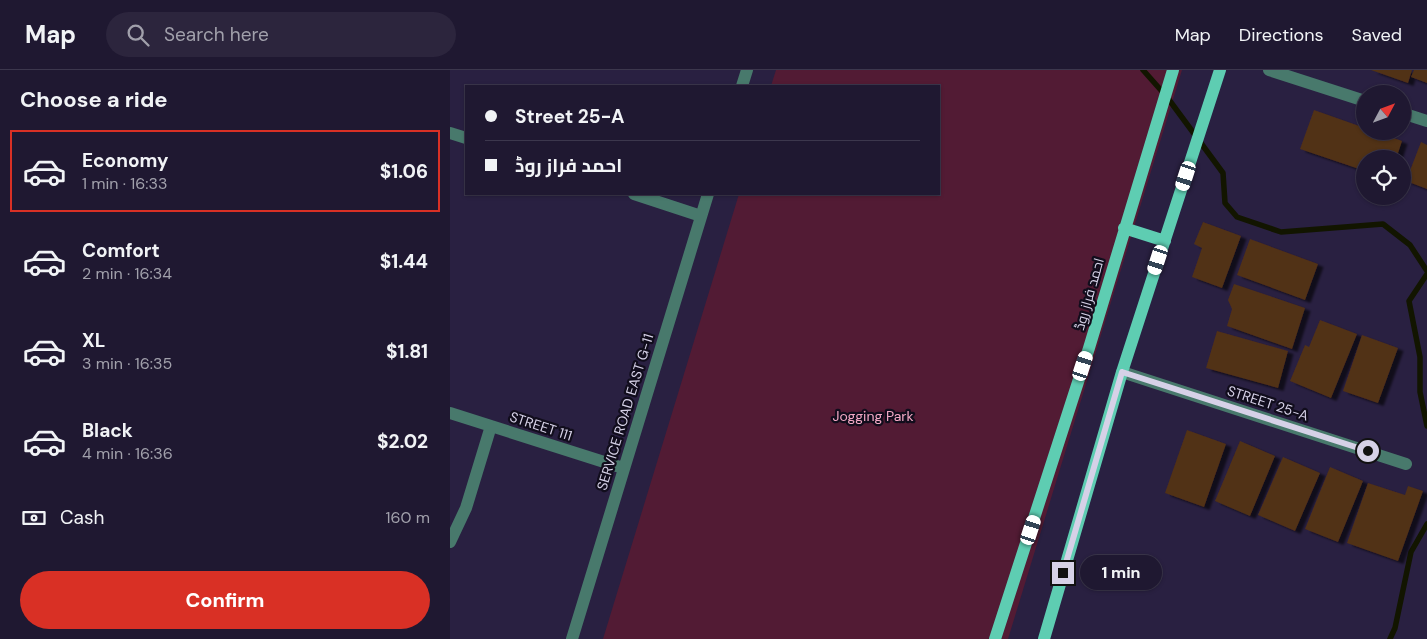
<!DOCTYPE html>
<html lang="en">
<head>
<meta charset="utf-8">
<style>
  :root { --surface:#1f1831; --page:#2c253d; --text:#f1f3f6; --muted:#a1a0ab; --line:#3c374d; --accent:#d93025 }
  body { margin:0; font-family:"DM Sans",Cairo,sans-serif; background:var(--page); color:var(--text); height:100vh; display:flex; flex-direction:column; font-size:19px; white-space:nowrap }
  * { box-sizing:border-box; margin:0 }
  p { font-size:16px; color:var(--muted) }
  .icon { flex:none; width:28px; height:28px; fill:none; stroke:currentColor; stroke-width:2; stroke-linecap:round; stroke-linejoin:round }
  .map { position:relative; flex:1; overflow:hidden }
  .side { display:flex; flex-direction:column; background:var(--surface); width:450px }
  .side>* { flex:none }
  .hud { position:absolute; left:15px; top:15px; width:475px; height:110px; border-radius:0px; box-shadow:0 1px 4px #0004,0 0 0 1px var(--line); display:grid; align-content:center; height:110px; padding:0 20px; background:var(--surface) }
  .needle { width:32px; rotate:49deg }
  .controls { position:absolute; left:906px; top:15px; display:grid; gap:10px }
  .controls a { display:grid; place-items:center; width:55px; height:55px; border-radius:50%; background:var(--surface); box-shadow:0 1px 4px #0004,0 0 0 1px var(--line); font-size:25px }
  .end { position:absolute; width:22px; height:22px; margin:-11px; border:6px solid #d6d1e7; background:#111; box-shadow:0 0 0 2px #111 }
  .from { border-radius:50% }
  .bubble { position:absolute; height:35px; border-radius:18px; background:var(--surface); box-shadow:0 1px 4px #0004,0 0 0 1px var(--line); font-size:16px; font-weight:800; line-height:35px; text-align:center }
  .car { position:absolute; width:15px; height:30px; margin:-15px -8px; border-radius:6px; box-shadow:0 0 4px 1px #0007; background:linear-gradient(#fff 24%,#345 0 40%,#fff 0 76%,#345 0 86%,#fff 0) }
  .hud b { display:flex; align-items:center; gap:18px; height:48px; font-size:19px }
  .hud b+b { border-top:1px solid var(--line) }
  .hud i { width:12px; height:12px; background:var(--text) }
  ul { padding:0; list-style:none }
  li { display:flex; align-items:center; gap:15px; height:82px; margin:0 10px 8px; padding:0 10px; border:2px solid transparent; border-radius:0px }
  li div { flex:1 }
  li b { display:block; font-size:19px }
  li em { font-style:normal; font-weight:800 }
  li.current { border-color:var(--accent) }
  li>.icon { width:45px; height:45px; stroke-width:1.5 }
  h2 { padding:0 20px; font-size:22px; line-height:60px }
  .pay { display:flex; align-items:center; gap:12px; height:55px; padding:0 20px; font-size:19px }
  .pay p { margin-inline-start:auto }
  .button { display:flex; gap:10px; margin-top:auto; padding:10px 20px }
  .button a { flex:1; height:58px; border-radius:30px; background:var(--accent); color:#fff; font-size:20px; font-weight:800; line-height:58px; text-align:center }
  header { display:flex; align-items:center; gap:30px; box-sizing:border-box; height:70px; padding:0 25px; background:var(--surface); border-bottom:1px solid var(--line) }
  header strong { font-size:24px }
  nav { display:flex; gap:28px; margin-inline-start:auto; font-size:18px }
  .search { width:350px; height:45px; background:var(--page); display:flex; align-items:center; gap:12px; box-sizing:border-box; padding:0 18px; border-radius:28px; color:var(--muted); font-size:19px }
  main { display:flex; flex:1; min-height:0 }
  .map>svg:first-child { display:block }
</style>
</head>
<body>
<header>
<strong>Map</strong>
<div class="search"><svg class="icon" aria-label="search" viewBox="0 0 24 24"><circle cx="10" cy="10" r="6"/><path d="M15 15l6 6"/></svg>Search here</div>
<nav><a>Map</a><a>Directions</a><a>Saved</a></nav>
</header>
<main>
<section class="side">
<h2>Choose a ride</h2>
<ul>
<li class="current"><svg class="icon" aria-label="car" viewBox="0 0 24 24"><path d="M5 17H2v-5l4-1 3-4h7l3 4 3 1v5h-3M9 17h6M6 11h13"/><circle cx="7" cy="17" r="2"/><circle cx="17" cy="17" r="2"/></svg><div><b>Economy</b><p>1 min · 16:33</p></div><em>$1.06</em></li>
<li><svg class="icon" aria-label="car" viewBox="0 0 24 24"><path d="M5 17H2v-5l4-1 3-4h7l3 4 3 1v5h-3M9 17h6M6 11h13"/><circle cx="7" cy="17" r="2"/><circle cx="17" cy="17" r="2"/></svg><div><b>Comfort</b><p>2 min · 16:34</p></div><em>$1.44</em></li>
<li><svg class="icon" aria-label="car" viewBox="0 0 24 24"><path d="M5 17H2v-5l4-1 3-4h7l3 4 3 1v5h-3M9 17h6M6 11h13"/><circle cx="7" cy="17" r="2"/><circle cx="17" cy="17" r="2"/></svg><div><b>XL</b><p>3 min · 16:35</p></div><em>$1.81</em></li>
<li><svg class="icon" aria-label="car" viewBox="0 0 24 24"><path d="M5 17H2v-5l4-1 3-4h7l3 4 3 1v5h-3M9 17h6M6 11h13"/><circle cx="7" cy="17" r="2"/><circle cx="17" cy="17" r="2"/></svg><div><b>Black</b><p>4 min · 16:36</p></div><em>$2.02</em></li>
</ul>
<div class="pay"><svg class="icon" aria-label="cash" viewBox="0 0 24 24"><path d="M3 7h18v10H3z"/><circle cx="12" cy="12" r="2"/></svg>Cash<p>160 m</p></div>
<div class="button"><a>Confirm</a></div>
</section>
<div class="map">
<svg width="977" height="569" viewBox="0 0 977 569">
  <defs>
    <filter id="shadow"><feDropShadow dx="5.5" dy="3" stdDeviation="1" flood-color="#0009"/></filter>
  </defs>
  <rect width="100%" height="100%" fill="#292041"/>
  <path fill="#521b34" d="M326,0h406l-174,569h-405l136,-445h200v-108h-168z"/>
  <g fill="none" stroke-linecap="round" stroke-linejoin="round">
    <path stroke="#121500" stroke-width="5.5" d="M693,0l24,27 56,76 2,30 12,14 44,15 102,-8 27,21 17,26
      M977,204l-18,27 11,56v35l7,34
      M940,569l5,-11 16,-76 16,-28"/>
  </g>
  <path fill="#513018" filter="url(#shadow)" d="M921,0h41l-4,13z
    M964,0h13v13l-16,-6z
    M864,40l51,18v3h10l27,10 -6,18h-31v12l-65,-22z
    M971,72l6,3v44l-21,-8z
    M753,152l38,14 -19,52 -30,-11 10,-29 -8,-4z
    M800,169l68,25 -13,36 -68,-25z
    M784,214l71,24 -13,41 -65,-23 5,-17 -4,-9z
    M870,250l37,14 -26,64 -41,-17 15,-36 4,2z
    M767,261l71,20 -10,37 -72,-20z
    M912,265l36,13 -20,55 -35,-12z
    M737,360l39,14 -22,63 -39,-14z
    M790,371l35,15 -25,60 -35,-15z
    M833,387l37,16 -25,58 -37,-16z
    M880,397l33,14 -25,61 -33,-13z
    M918,413l37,12 3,-9 15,5 -25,70 -51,-18z"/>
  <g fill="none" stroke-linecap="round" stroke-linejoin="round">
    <path stroke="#48796c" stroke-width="12" d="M819,0l96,31
      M292,16l5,-16
      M952,43l25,8
      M0,63l16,5
      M184,124l67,22
      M672,302l284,92
      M0,343l173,55
      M0,472l16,-34 25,-82
      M122,569l136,-445"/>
    <path stroke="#5ecdb2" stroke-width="12" d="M674,158l41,13
      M545,569l94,-291 84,-278
      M594,569l78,-267 98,-302"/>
  </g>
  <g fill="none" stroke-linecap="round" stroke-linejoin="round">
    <path stroke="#d6d1e7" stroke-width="6" d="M613,503l59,-201 246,79"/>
  </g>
  <g text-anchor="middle" stroke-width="4.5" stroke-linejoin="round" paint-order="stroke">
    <g font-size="14" fill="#d6d1e7" stroke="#110d1c">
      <text transform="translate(639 224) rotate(-74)" y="5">احمد فراز روڈ</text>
      <text transform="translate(818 333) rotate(18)" y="5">STREET 25-A</text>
      <text transform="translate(175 342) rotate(-73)" y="5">SERVICE ROAD EAST G-11</text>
      <text transform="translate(91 356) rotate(18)" y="5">STREET 111</text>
    </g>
    <g font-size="14" fill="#f6aac7" stroke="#110d1c">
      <text x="423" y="351">Jogging Park</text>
    </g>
  </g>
</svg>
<div class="controls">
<a><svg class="needle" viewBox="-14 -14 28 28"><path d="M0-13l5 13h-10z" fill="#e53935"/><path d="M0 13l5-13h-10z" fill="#a1a0ab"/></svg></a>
<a><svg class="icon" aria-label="locate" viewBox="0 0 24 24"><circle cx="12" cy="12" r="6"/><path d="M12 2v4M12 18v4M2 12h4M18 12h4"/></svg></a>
</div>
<i class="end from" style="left:918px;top:381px"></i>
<i class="end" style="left:613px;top:503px"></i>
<div class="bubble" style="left:630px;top:485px;width:82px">1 min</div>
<i class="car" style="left:736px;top:106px;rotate:198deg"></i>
<i class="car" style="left:708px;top:190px;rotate:198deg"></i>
<i class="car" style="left:633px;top:296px;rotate:18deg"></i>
<i class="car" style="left:581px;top:460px;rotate:18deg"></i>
<div class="hud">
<b><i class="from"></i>Street 25-A</b>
<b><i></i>احمد فراز روڈ</b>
</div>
</div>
</main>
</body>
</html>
